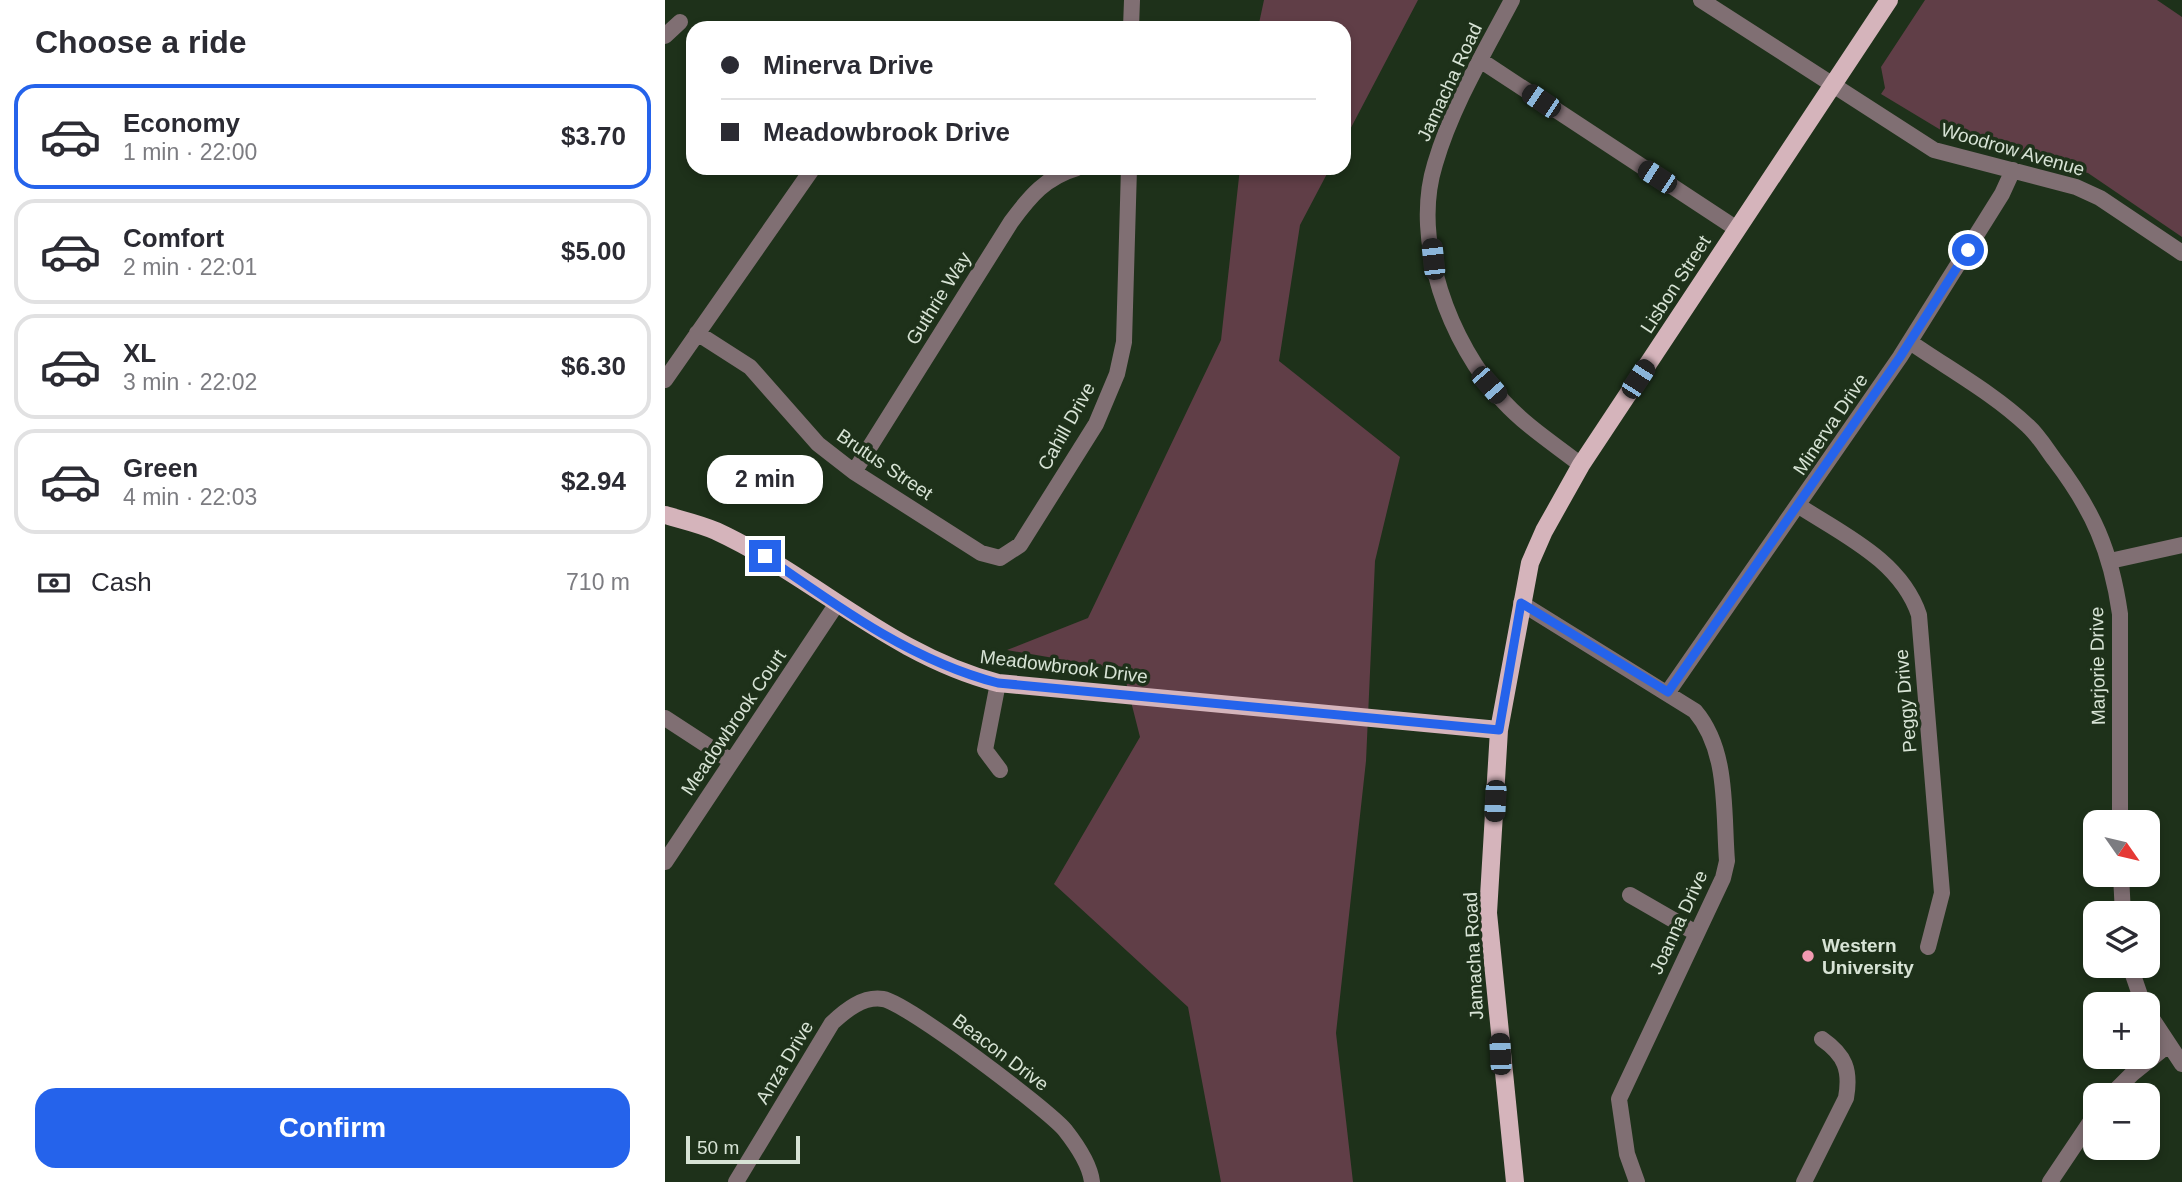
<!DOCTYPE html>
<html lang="en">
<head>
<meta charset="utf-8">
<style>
  :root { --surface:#fff; --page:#f7f7f7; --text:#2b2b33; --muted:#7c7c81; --line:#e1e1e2; --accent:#2563eb }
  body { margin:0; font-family:Helvetica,sans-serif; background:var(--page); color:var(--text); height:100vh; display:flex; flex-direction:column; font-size:26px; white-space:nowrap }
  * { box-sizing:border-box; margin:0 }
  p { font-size:23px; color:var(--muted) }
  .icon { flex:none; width:38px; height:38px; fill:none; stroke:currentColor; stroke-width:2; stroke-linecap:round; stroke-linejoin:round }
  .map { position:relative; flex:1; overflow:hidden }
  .side { display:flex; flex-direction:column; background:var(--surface); width:665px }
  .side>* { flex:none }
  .banner { position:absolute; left:21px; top:21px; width:665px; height:154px; border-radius:21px; box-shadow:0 4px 10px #0003; display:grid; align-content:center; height:154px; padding:0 35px; background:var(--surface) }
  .needle { width:46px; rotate:124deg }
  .controls { position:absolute; left:1418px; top:810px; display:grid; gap:14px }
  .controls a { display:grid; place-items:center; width:77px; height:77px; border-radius:14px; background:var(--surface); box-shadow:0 4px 10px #0003; font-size:35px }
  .scale { position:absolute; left:21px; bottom:18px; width:114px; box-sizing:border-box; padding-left:7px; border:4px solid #d7e3d5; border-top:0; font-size:19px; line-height:24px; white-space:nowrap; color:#d7e3d5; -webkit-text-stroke:5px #1e311a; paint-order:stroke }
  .end { position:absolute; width:32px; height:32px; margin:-16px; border:9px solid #2563eb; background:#fff; box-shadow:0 0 0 4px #fff }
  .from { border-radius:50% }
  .bubble { position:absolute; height:49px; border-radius:21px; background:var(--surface); box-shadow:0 4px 10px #0003; font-size:23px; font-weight:700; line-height:49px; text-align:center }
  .car { position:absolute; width:21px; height:42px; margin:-21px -10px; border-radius:9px; box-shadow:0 0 5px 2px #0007; background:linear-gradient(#222 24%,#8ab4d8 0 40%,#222 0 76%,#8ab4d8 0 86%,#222 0) }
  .banner b { display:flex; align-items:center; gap:24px; height:66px; font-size:26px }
  .banner b+b { border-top:2px solid var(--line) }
  .banner i { width:18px; height:18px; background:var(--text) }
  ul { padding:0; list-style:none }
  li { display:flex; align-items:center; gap:21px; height:105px; margin:0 14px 10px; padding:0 21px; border:4px solid var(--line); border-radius:21px }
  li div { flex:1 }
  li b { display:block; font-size:26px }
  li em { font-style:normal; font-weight:700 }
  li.active { border-color:var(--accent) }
  li>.icon { width:63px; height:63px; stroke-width:1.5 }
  h2 { padding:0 35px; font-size:32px; line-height:84px }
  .pay { display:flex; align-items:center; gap:18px; height:77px; padding:0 35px; font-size:26px }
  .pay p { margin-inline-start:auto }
  .button { display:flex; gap:14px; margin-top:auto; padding:14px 35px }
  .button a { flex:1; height:80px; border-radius:21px; background:var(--accent); color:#fff; font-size:28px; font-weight:700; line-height:80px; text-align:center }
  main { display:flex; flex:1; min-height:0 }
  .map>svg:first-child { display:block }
</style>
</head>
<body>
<main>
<section class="side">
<h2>Choose a ride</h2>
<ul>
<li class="active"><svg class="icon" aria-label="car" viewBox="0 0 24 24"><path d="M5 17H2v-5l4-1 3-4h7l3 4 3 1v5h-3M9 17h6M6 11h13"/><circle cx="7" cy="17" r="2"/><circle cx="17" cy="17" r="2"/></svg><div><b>Economy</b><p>1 min · 22:00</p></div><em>$3.70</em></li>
<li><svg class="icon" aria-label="car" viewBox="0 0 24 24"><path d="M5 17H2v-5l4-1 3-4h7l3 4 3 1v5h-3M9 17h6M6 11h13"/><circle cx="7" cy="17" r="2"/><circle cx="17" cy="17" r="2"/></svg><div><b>Comfort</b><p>2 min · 22:01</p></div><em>$5.00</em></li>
<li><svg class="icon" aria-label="car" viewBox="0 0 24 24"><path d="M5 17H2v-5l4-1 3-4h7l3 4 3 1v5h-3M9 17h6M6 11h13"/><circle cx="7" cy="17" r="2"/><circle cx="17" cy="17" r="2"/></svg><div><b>XL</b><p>3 min · 22:02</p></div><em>$6.30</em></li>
<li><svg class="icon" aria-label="car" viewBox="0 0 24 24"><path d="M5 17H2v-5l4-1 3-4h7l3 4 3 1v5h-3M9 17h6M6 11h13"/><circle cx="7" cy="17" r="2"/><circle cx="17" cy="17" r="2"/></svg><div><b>Green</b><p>4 min · 22:03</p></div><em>$2.94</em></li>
</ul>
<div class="pay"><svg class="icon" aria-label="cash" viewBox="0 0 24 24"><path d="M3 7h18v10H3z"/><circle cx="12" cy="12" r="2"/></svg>Cash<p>710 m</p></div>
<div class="button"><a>Confirm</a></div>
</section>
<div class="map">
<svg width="1517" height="1182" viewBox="0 0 1517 1182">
  <rect width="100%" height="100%" fill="#1e311a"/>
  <path fill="#603e47" d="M599,0h154l-74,141v-113h-86z
    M1260,0h232l25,17v220l-94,-64 -124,-29 -83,-50 4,-6 -4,-21z
    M575,168h90l-30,57 -21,136 121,96 -25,104 -9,200 -30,272 17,149h-132l-33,-175 -134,-123 86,-147 -17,-67 -116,-20 81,-32 133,-278z"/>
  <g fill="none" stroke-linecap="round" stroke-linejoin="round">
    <path stroke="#806f73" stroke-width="16" d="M847,0c-28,53 -60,106 -77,164 -24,77 15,180 68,237 23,25 51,43 78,64
      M1036,0l233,150 142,37 24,11 82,55
      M466,28l1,-28
      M0,36l15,-14
      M815,60l257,169
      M32,333l53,34 68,77 36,28 127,81 19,5 20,-13 76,-121 21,-50 7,-32 5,-174
      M1245,342c39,27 83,51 118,84 10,9 18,22 26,33 39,51 57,92 66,155v208
      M0,380l148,-212
      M189,472l157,-250c19,-26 35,-45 66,-54
      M1134,506c45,29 102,55 120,109l23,278 -14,54
      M1445,561l72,-16
      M856,603l174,108c34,40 28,100 32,150l-4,17 -104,221 8,55 10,28
      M333,683l-13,67 15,20
      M1003,692l232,-335 102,-163 11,-24
      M0,718l66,43
      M0,862l171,-257
      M1456,875l2,39
      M965,895l66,38
      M1465,966l13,38
      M1482,1011l35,53
      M1445,1096l22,-22 36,-29
      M71,1182l96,-159c14,-13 31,-27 51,-24 24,4 163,109 182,131 11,14 25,34 27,52
      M1139,1182l42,-84c5,-28 -1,-43 -24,-59
      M1385,1182l45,-67"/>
    <path stroke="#d5b4bb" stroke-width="18" d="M0,515c17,5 35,9 51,16 99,46 174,124 282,152l501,47
      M850,1182l-27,-269 11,-183 31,-167 14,-32 37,-66 308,-465"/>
  </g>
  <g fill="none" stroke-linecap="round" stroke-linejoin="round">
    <path stroke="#2563eb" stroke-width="9" d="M100,556c73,51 147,105 233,127l501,47 22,-127 147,89 232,-335 68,-107"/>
  </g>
  <circle fill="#f19ab1" stroke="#1e311a" stroke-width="2.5" cx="1143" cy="956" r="7"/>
  <g text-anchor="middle" stroke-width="7" stroke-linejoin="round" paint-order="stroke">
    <g font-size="19" fill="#d7e3d5" stroke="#1e311a">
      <text transform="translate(784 82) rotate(-65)" y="7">Jamacha Road</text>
      <text transform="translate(1348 149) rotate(16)" y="7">Woodrow Avenue</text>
      <text transform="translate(1010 284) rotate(-57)" y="7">Lisbon Street</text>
      <text transform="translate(273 298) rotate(-58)" y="7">Guthrie Way</text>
      <text transform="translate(1165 424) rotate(-56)" y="7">Minerva Drive</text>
      <text transform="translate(401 426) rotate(-61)" y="7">Cahill Drive</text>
      <text transform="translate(220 464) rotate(34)" y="7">Brutus Street</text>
      <text transform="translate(399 666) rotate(7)" y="7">Meadowbrook Drive</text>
      <text transform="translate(1432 666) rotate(-91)" y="7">Marjorie Drive</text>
      <text transform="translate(1240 701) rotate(-95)" y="7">Peggy Drive</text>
      <text transform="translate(68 722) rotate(-56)" y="7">Meadowbrook Court</text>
      <text transform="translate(1013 922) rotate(-65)" y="7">Joanna Drive</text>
      <text transform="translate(808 956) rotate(-93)" y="7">Jamacha Road</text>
      <text transform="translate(336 1052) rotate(37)" y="7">Beacon Drive</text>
      <text transform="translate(119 1062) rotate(-59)" y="7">Anza Drive</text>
    </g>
    <g font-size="19" font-weight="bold" fill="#d7e3d5" stroke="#1e311a" text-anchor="start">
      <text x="1157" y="952">Western<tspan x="1157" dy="22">University</tspan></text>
    </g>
  </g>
</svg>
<div class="controls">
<a><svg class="needle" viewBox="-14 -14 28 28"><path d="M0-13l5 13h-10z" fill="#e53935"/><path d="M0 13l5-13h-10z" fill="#7c7c81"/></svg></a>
<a><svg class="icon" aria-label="layers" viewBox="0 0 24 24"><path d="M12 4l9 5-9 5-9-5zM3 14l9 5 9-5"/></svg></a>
<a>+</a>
<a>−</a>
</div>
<div class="scale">50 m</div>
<i class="end from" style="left:1303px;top:250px"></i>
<i class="end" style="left:100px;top:556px"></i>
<div class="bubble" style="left:42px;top:455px;width:116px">2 min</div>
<i class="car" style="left:876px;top:101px;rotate:304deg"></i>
<i class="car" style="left:992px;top:177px;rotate:303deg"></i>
<i class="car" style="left:768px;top:259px;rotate:354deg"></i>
<i class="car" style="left:973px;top:379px;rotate:33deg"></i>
<i class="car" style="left:824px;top:385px;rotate:139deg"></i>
<i class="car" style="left:830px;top:801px;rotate:183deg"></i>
<i class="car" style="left:835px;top:1054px;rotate:357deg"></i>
<div class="banner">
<b><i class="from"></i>Minerva Drive</b>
<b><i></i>Meadowbrook Drive</b>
</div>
</div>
</main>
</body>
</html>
